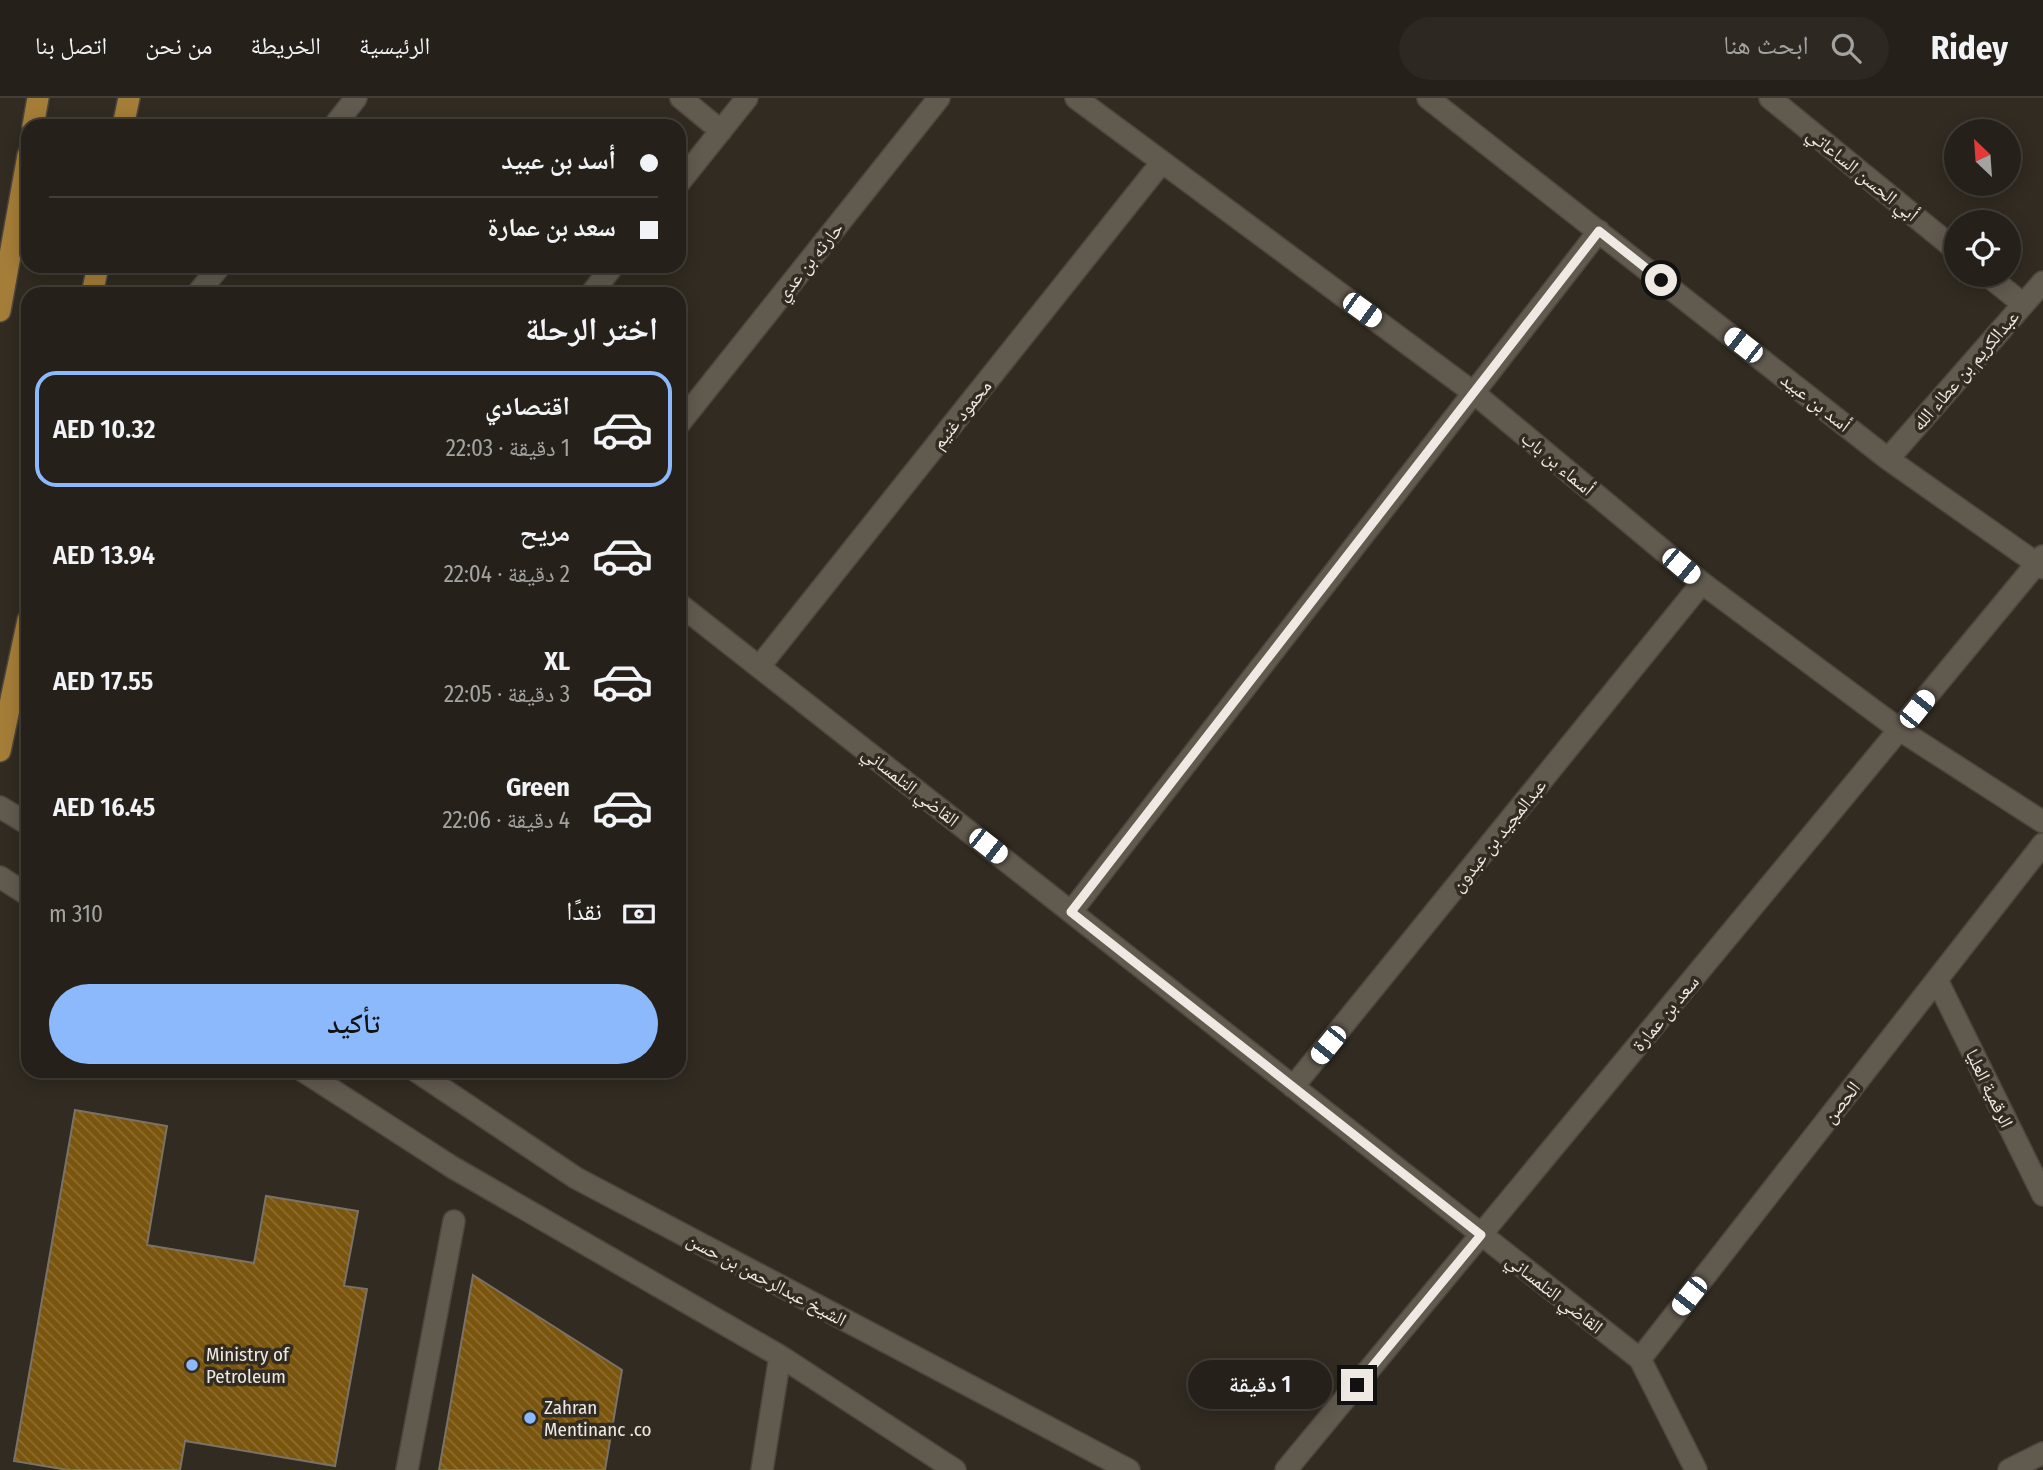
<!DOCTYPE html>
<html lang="ar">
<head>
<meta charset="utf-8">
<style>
  :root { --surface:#252019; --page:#2d2822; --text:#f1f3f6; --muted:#a3a3a2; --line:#423e38; --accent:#8cb9fc }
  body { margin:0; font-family:"Fira Sans Condensed","Noto Naskh Arabic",sans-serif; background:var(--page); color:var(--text); direction:rtl; height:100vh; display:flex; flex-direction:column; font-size:26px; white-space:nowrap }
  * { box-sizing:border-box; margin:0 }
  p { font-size:23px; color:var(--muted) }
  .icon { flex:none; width:38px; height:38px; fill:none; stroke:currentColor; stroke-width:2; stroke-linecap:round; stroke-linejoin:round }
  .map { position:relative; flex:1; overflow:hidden; direction:ltr }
  .panel { position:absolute; left:21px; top:189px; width:665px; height:791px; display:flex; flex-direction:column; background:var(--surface); border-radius:21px; box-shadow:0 4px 18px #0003,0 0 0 2px var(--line); direction:rtl }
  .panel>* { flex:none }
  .hud { position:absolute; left:21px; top:21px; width:665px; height:154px; border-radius:21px; box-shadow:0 4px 18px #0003,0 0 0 2px var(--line); direction:rtl; display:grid; align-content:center; height:154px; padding:0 28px; background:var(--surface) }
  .needle { width:46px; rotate:335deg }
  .fabs { position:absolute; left:1944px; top:21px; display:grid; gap:14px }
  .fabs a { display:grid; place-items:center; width:77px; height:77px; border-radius:50%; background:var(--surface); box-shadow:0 4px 18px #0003,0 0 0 2px var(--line); font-size:35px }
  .end { position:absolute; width:32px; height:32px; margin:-16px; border:9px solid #eee9e3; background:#111; box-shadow:0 0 0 4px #111 }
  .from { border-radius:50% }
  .bubble { position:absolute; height:49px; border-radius:24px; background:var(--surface); box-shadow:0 4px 18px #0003,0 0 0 2px var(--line); font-size:23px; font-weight:600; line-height:49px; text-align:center; direction:rtl }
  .car { position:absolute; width:21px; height:42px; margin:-21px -10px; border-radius:9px; box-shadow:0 0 5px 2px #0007; background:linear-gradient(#fff 24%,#345 0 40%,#fff 0 76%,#345 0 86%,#fff 0) }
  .hud b { display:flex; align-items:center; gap:24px; height:66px; font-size:26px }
  .hud b+b { border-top:2px solid var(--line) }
  .hud i { width:18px; height:18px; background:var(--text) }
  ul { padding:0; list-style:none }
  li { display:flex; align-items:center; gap:21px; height:116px; margin:0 14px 10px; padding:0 14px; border:4px solid transparent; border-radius:21px }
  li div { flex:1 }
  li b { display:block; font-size:26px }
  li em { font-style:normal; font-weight:600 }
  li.on { border-color:var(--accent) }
  li>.icon { width:63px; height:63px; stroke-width:1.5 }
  h2 { padding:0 28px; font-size:32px; line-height:84px }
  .pay { display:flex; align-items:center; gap:18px; height:77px; padding:0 28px; font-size:26px }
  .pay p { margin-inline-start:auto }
  .cta { display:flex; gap:14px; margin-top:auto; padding:14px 28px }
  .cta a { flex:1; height:80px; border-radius:42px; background:var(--accent); color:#111; font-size:28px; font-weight:600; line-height:80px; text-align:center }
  header { display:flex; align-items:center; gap:42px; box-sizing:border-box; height:98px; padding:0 35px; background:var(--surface); border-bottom:2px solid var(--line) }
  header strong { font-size:33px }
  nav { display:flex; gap:38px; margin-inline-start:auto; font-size:24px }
  .search { width:490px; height:63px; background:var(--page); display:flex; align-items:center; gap:18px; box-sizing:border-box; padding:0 24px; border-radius:38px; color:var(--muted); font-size:26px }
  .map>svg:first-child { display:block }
</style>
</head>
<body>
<header>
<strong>Ridey</strong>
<div class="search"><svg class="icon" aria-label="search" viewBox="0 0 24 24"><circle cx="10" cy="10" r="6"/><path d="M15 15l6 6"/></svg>ابحث هنا</div>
<nav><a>الرئيسية</a><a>الخريطة</a><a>من نحن</a><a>اتصل بنا</a></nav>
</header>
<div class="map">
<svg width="2043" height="1372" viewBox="0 0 2043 1372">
  <defs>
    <pattern id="building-back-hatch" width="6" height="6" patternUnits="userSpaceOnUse" patternTransform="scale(1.75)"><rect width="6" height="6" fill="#7a550d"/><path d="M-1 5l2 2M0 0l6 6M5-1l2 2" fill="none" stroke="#8d6d30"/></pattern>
  </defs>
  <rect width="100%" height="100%" fill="#312b21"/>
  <path fill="url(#building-back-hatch)" stroke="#7a7267" stroke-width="2" d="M75,1012l92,16 -20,119 107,18 12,-67 92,15 -14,75 23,3 -32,177 -150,-25 -5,29h-112l-54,-9z
    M473,1177l149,95 -17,100h-166z"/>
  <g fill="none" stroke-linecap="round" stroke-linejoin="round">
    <g stroke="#4c463e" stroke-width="24">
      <path id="minor" d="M681,0l40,33
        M1076,0l398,295 228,190 198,147 143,92
        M1428,0l460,361 155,109
        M1770,0l186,152
        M334,28l22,-28
        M679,85l68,-85
        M1987,177l36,29
        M197,196l23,-28
        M591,196l22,-28
        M679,326l260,-326
        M1888,361l155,-177
        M679,506l961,755 56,111
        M759,569l403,-505
        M0,709l28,17
        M0,779l28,18
        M1071,814l528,-681
        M1937,882l106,215
        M303,973l149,96 328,189 175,114
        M416,973l160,107 553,292
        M1293,989l409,-504
        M1640,1261l403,-515
        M407,1372l47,-249
        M762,1372l18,-114
        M1286,1372l757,-914
        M2009,1372l34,-17"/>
    </g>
    <g stroke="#4c463e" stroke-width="24">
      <path id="major" d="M33,28l5,-28
        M123,28l6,-28
        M92,196l6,-28
        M0,213l28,-156
        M0,653l28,-131"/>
    </g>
    <use href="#minor" stroke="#615a4f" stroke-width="21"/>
    <use href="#major" stroke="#a47d38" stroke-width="21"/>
  </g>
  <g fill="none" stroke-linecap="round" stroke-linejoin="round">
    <path stroke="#eee9e3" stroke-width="9" d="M1357,1287l124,-150 -410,-323 528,-681 62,49"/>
  </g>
  <g fill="#8cb9fc" stroke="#312b21" stroke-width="2.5">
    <circle cx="192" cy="1267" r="7"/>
    <circle cx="530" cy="1320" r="7"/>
  </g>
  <g text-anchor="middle" stroke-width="7" stroke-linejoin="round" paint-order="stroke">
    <g font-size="19" fill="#eee9e3" stroke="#312b21">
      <text transform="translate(1863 76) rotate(39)" y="7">أبي الحسن الساعاتي</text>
      <text transform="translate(809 163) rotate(-51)" y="7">حارثه بن عدي</text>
      <text transform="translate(1965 272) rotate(-49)" y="7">عبدالكريم بن عطاء الله</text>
      <text transform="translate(1816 304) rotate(38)" y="7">أسد بن عبيد</text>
      <text transform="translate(961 316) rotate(-51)" y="7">محمود غنيم</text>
      <text transform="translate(1558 365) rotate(40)" y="7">أسماء بن باب</text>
      <text transform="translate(911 688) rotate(38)" y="7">القاضي التلمساني</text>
      <text transform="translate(1498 737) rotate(-51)" y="7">عبدالمجيد بن عبدون</text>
      <text transform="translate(1665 915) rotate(-50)" y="7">سعد بن عمارة</text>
      <text transform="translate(1990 990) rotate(64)" y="7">الرقمية العليا</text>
      <text transform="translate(1841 1004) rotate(-52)" y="7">الحصن</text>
      <text transform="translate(767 1181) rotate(28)" y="7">الشيخ عبدالرحمن بن حسن</text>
      <text transform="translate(1555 1195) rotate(38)" y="7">القاضي التلمساني</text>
    </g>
    <g font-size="19" fill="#eee9e3" stroke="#312b21" text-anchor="start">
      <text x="206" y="1263">Ministry of<tspan x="206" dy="22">Petroleum</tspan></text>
      <text x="544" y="1316">Zahran<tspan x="544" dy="22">Mentinanc .co</tspan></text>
    </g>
  </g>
</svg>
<div class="fabs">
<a><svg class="needle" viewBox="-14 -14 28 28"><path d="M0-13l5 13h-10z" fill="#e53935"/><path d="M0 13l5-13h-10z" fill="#a3a3a2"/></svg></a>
<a><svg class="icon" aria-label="locate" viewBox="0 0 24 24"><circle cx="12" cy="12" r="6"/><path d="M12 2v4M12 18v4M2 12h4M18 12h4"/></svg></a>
</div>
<i class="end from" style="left:1661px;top:182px"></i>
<i class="end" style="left:1357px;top:1287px"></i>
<div class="bubble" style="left:1188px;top:1262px;width:144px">1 دقيقة</div>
<i class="car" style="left:1362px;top:212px;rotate:126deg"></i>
<i class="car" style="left:1743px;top:247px;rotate:308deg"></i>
<i class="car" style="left:1681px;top:468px;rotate:130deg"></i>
<i class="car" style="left:1917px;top:611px;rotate:39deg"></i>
<i class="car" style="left:988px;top:748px;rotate:128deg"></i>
<i class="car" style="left:1328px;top:947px;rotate:219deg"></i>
<i class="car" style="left:1689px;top:1198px;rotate:218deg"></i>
<div class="hud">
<b><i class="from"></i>أسد بن عبيد</b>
<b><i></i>سعد بن عمارة</b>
</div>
<section class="panel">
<h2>اختر الرحلة</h2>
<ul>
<li class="on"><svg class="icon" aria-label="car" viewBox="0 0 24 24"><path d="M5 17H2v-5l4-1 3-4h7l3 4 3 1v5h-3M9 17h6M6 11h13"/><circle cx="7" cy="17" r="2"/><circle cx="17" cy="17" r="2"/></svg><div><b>اقتصادي</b><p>1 دقيقة · 22:03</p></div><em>AED 10.32</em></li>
<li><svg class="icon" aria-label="car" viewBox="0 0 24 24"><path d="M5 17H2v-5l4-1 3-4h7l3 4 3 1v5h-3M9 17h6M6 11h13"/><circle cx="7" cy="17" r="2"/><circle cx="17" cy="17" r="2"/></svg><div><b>مريح</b><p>2 دقيقة · 22:04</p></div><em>AED 13.94</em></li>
<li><svg class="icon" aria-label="car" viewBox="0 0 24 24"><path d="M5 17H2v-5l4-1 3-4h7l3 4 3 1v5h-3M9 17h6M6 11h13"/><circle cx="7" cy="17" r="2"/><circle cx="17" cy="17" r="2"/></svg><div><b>XL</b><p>3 دقيقة · 22:05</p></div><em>AED 17.55</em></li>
<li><svg class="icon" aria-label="car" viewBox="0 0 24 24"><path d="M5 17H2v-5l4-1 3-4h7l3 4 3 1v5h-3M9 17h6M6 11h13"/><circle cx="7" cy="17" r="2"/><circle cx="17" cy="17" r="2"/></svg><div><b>Green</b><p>4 دقيقة · 22:06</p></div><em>AED 16.45</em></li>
</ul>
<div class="pay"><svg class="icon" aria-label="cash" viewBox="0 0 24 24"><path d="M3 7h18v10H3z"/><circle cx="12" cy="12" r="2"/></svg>نقدًا<p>310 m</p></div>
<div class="cta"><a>تأكيد</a></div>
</section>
</div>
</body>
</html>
